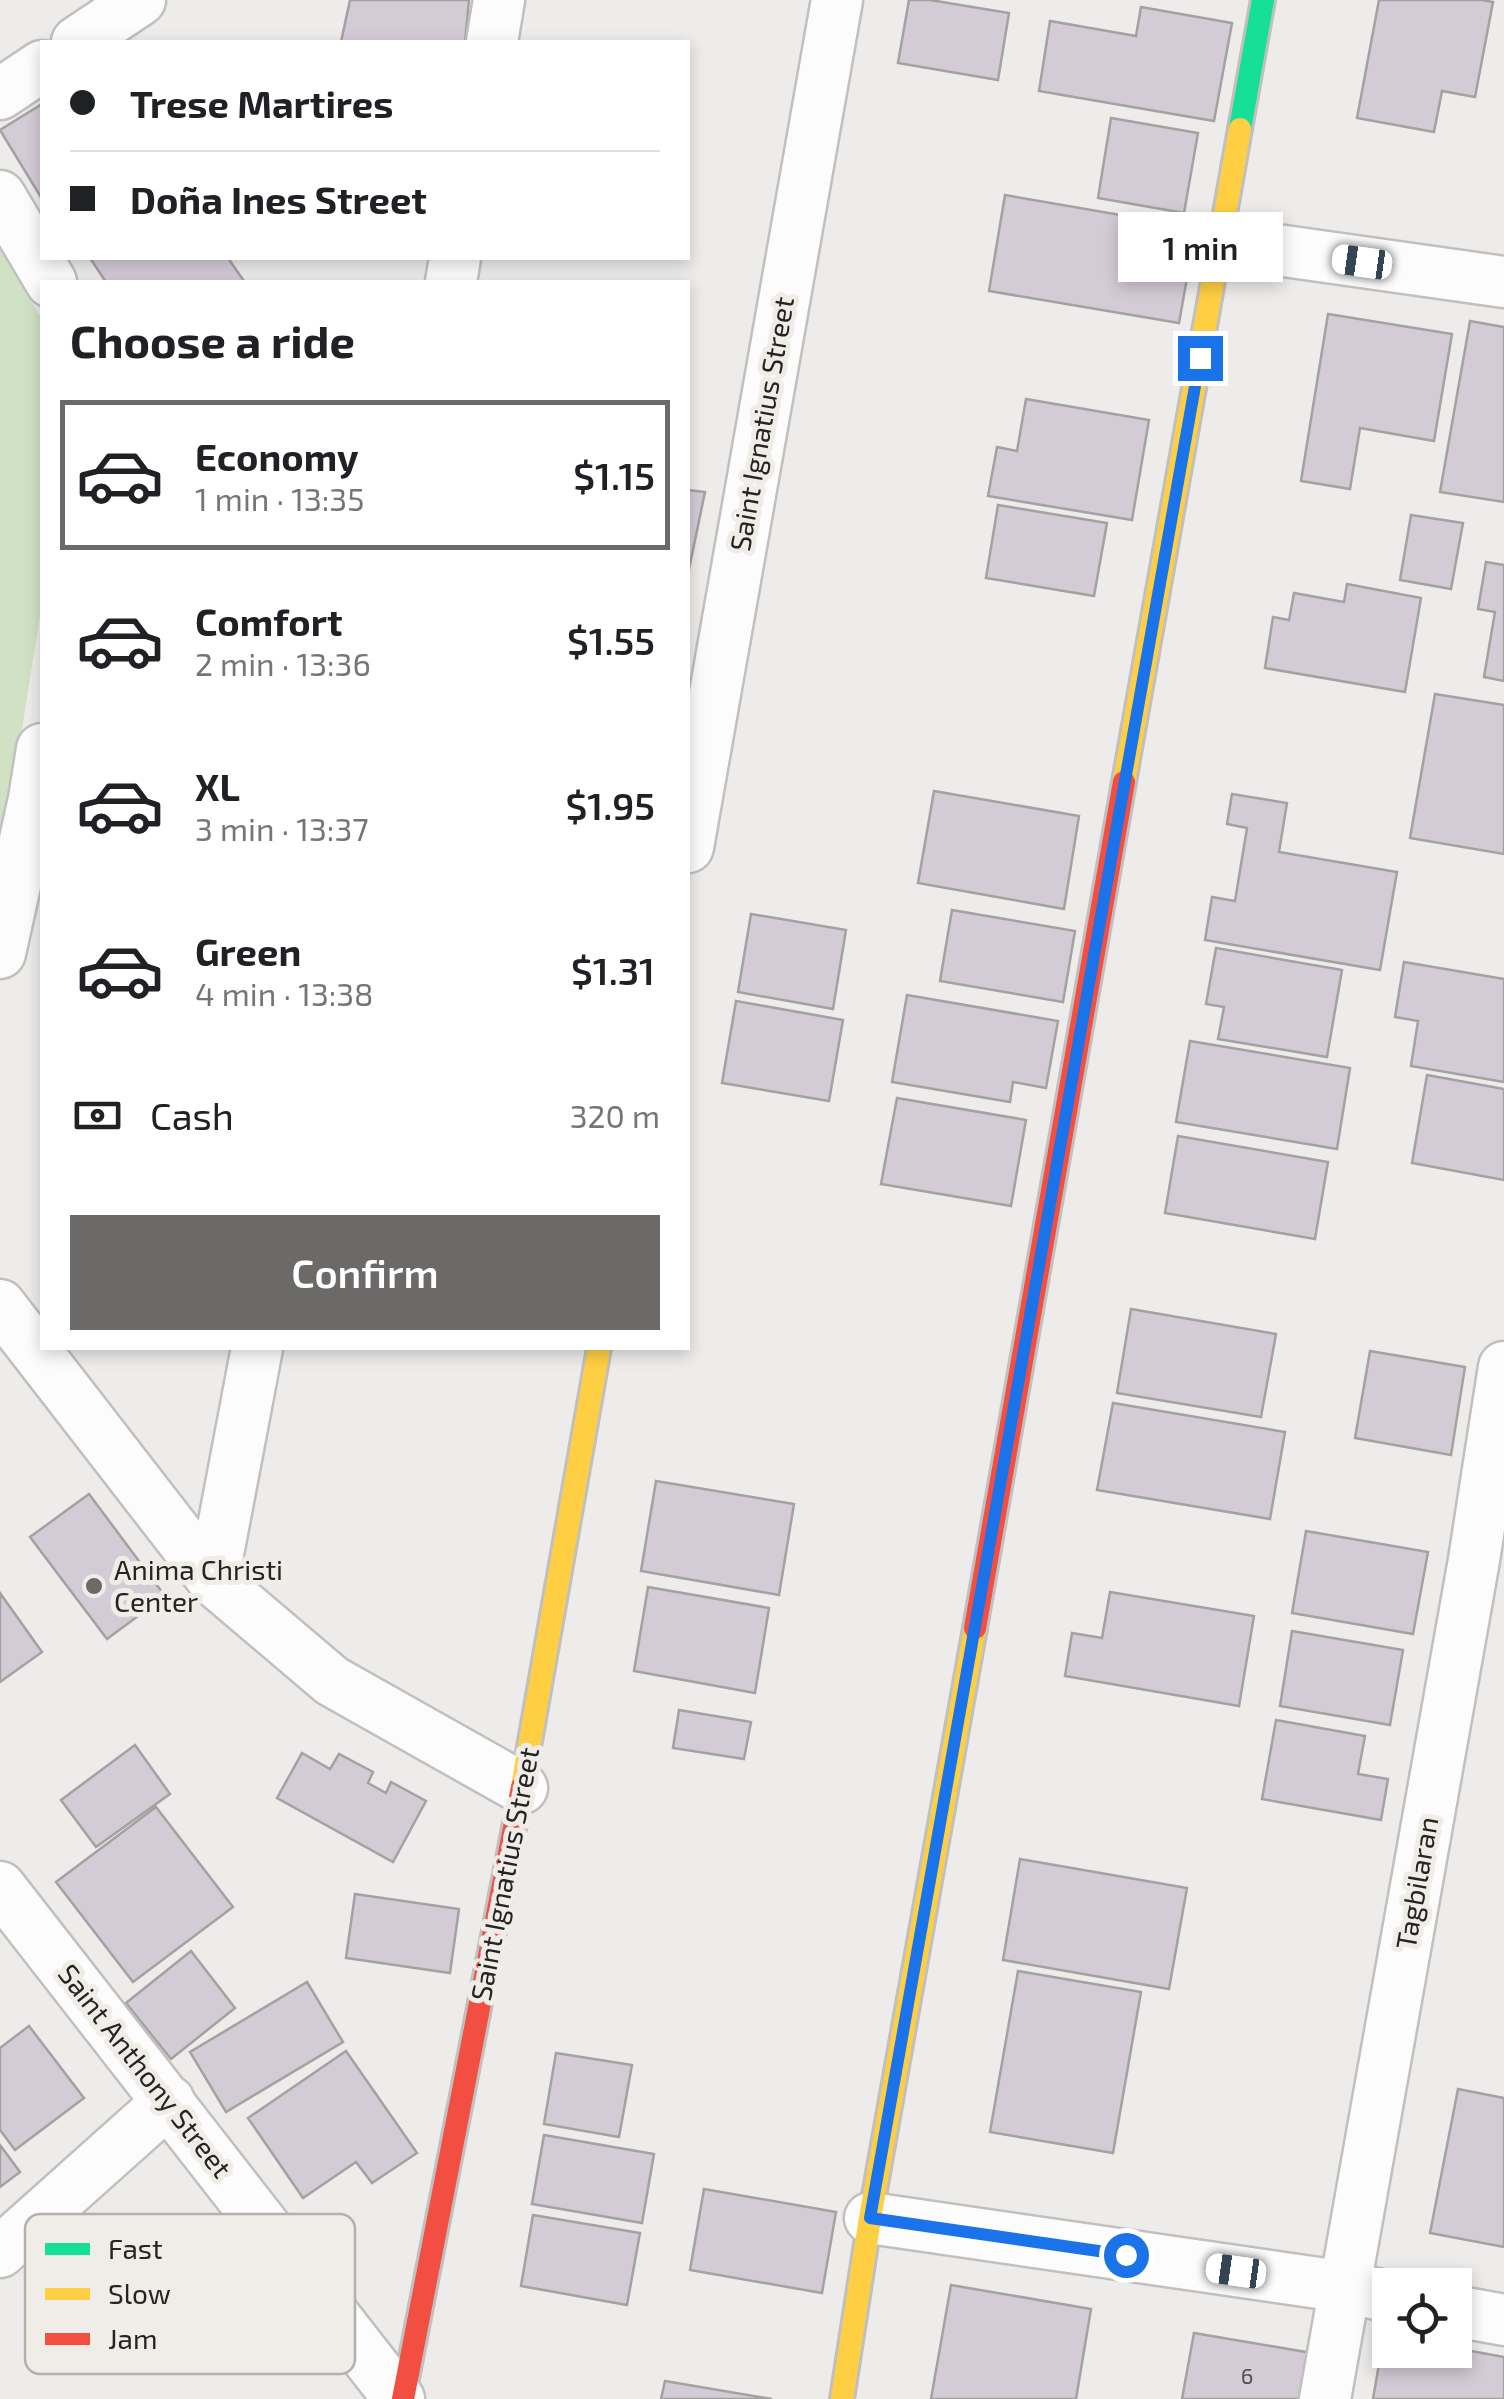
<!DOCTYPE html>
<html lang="en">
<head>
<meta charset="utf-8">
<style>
  :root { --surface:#fff; --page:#f2f2f2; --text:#202124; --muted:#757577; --line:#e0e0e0; --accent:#6b6a68 }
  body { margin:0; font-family:"Exo 2",sans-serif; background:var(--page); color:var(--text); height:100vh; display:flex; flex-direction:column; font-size:38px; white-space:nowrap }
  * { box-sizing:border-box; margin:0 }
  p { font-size:32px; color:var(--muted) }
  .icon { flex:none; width:55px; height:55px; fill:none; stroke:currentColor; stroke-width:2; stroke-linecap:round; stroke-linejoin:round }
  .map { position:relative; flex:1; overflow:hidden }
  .sheet { position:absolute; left:40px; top:280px; width:650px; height:1070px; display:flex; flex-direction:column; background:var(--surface); border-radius:0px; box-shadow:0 5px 15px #0003 }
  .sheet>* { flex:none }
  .guide { position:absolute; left:40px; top:40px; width:650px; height:220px; border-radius:0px; box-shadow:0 5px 15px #0003; display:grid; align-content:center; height:220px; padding:0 30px; background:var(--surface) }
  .controls { position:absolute; left:1372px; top:2268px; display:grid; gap:20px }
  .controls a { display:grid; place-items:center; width:100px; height:100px; border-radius:0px; background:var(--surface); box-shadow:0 5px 15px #0003; font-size:50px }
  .end { position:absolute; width:45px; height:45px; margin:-22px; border:12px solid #1a73e8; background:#fff; box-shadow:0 0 0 5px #fff }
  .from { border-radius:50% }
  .bubble { position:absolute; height:70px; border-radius:0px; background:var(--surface); box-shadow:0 5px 15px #0003; font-size:32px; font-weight:600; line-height:70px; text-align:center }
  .car { position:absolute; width:30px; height:60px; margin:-30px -15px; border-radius:12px; box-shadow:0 0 8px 2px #0007; background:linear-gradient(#fff 24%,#345 0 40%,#fff 0 76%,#345 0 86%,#fff 0) }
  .guide b { display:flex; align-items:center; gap:35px; height:95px; font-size:38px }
  .guide b+b { border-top:2px solid var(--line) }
  .guide i { width:25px; height:25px; background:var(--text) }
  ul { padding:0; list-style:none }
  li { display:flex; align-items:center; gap:30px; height:150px; margin:0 20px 15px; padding:0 10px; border:5px solid transparent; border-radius:0px }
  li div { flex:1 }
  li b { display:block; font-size:38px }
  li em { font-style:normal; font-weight:600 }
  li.active { border-color:var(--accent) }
  li>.icon { width:90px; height:90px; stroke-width:1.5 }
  h2 { padding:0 30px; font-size:45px; line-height:120px }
  .pay { display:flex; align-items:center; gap:25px; height:110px; padding:0 30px; font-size:38px }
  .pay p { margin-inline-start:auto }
  .button { display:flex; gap:20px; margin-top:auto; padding:20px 30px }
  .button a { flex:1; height:115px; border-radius:0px; background:var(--accent); color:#fff; font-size:40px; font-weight:600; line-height:115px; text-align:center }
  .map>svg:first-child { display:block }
</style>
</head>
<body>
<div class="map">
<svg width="1504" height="2399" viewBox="0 0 1504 2399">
  <rect width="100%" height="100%" fill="#eeecea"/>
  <path fill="#d1e2c4" d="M0,249l42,70v284l-26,164 -16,77z"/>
  <path fill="#d3cbd6" stroke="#a3a2a1" stroke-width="2.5" d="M350,0h119l-4,42h-124z
    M909,0h21l79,13 -11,67 -100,-17z
    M1379,0h103l11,2 -18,95 -33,-6 -8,41 -77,-14z
    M1141,7l91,16 -18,98 -175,-30 11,-70 86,15z
    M42,104v95l-42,-69z
    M1111,118l87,15 -14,80 -86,-15z
    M1005,195l191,33 -17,95 -190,-32z
    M90,258h138l16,23 -138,1z
    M1328,314l124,20 -18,107 -74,-13 -10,61 -49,-8z
    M1470,321l34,6v175l-64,-10z
    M1026,399l123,21 -17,100 -144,-24 9,-49 20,4z
    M688,490l17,2 -17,82z
    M998,505l109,18 -13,73 -108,-18z
    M1411,515l52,8 -12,66 -51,-9z
    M1486,562l18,3v116l-20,-4 11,-65 -17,-3z
    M1347,584l74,14 -16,94 -140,-24 8,-51 16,3 5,-27 50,9z
    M1435,694l69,11v149l-94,-16z
    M934,791l145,25 -15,93 -146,-26z
    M1232,794l55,9 -8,49 118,20 -17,98 -175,-30 7,-43 23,4 12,-73 -20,-4z
    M952,910l123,21 -12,71 -123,-21z
    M751,914l95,16 -13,79 -95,-17z
    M1216,948l126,22 -15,87 -109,-18 6,-32 -18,-3z
    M1404,962l100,17v103l-93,-16 7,-45 -23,-4z
    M907,995l151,26 -12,67 -33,-6 -3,20 -118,-20z
    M736,1001l107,19 -14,81 -107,-18z
    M1190,1041l160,27 -13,81 -161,-27z
    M1427,1075l77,14v91l-92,-17z
    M897,1098l129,22 -15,86 -130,-22z
    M1178,1136l150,26 -13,77 -150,-26z
    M1131,1309l145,25 -15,83 -144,-24z
    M1370,1351l95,16 -14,88 -96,-17z
    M1113,1403l172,29 -15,87 -173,-29z
    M656,1481l138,23 -15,91 -138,-24z
    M89,1494l76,102 -58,43 -77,-102z
    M1306,1531l122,21 -15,82 -121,-21z
    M648,1587l121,21 -14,85 -121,-22z
    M1110,1592l144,24 -15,90 -174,-30 7,-43 30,5z
    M0,1593l42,59 -42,30z
    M1292,1631l111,19 -13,75 -110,-19z
    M679,1710l72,12 -7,37 -71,-11z
    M1276,1720l89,16 -7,38 30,5 -7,41 -119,-21z
    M135,1745l35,49 -74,53 -35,-47z
    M302,1753l28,16 9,-15 34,18 -5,11 18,10 5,-11 35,19 -33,61 -116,-64z
    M156,1807l77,100 -100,75 -77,-100z
    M1020,1859l167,29 -18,101 -166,-29z
    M355,1894l104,15 -9,64 -104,-15z
    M191,1951l44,57 -64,51 -45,-56z
    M1018,1971l123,21 -28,161 -123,-21z
    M307,1982l36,60 -117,70 -36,-60z
    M29,2026l55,72 -69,52 -15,-20v-82z
    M346,2051l71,102 -45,30 -16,-21 -53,36 -55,-80z
    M556,2053l76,12 -13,72 -75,-13z
    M1458,2089l46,9v149l-74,-14z
    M544,2135l110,19 -12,69 -110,-19z
    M0,2145l20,27 -20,15z
    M704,2189l132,23 -14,81 -132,-23z
    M533,2215l107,18 -13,72 -106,-19z
    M951,2285l140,24 -15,90h-145z
    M1194,2333l118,20 -8,46h-122z
    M1384,2335l6,1v14l65,-2 49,9v42h-131z
    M665,2381l107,18h-111z"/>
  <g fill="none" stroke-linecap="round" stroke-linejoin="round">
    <g stroke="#c1c0be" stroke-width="55">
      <path id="street" d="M77,42l63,-42
        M492,42l7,-42
        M0,94l42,-28
        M0,196l51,86
        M1220,242l284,40
        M451,282l4,-24
        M688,847l149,-847
        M0,953l34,-154 8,-50
        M0,1305l213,275 119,101 190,107
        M213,1580l44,-232
        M0,1887l399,512
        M870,2218l476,69 44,10
        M0,2252l169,-151
        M1455,2311l49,9
        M1325,2399l149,-839 30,-193"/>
    </g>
    <g stroke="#c1c0be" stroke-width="28">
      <path id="fast" d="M1240,129l23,-129"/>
    </g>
    <g stroke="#c1c0be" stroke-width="28">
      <path id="slow" d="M1124,782l116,-653
        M522,1787l77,-439
        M842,2399l28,-181 105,-590"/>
    </g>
    <g stroke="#c1c0be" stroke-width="28">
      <path id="jam" d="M975,1628l149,-846
        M403,2399l119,-612"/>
    </g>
    <use href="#street" stroke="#fcfcfc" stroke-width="50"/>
    <use href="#fast" stroke="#16e098" stroke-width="22"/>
    <use href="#slow" stroke="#ffcf43" stroke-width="22"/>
    <use href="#jam" stroke="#f24e42" stroke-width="22"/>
  </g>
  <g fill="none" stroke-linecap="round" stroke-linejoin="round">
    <path stroke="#1a73e8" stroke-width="12" d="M1126,2255l-256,-37 330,-1860"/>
  </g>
  <circle fill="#6b6a68" stroke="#f0ede8" stroke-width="4" cx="94" cy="1586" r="10"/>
  <g text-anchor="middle" stroke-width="10" stroke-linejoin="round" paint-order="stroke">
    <g font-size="22" fill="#504e4f">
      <text x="1247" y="2384">6</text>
    </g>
    <g font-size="28" fill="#252422" stroke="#f0ede8">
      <text transform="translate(762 424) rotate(-80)" y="10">Saint Ignatius Street</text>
      <text transform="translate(505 1874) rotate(-79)" y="10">Saint Ignatius Street</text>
      <text transform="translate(1417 1883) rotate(-80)" y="10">Tagbilaran</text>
      <text transform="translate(145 2071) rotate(52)" y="10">Saint Anthony Street</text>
    </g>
    <g font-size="28" fill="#252422" stroke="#f0ede8" text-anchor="start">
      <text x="114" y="1580">Anima Christi<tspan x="114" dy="32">Center</tspan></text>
    </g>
  </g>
  <rect x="25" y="2214" width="330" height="160" rx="15" fill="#f0ede8" stroke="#b3b1ad" stroke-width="2.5"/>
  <rect x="45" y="2243" width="45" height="12" fill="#16e098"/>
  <rect x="45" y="2288" width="45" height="12" fill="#ffcf43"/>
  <rect x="45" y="2333" width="45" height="12" fill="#f24e42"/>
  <g font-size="28" fill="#252422">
    <text x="108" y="2259">Fast</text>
    <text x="108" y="2304">Slow</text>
    <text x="108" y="2349">Jam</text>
  </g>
</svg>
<div class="controls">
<a><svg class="icon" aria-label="locate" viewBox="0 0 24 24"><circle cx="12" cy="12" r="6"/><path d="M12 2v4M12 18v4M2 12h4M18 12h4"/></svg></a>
</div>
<i class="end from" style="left:1126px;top:2255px"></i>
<i class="end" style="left:1200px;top:358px"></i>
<div class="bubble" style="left:1118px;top:212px;width:165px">1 min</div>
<i class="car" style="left:1362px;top:262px;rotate:278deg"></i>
<i class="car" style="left:1236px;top:2271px;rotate:278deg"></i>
<div class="guide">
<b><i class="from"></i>Trese Martires</b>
<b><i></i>Doña Ines Street</b>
</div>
<section class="sheet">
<h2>Choose a ride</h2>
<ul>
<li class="active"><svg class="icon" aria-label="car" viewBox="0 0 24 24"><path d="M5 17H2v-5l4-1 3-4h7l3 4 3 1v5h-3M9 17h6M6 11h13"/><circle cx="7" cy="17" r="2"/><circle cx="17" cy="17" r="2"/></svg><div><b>Economy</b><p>1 min · 13:35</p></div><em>$1.15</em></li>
<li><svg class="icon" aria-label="car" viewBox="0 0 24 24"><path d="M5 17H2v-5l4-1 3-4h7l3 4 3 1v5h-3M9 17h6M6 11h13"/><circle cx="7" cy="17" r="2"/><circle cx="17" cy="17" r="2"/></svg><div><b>Comfort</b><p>2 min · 13:36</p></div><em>$1.55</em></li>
<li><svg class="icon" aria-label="car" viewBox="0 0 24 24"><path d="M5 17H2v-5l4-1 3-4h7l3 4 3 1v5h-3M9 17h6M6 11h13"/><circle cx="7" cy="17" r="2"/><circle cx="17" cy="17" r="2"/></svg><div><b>XL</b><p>3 min · 13:37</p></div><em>$1.95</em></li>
<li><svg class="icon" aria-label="car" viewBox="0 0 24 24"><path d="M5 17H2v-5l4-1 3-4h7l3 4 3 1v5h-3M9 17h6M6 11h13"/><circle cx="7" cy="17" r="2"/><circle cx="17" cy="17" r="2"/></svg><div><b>Green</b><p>4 min · 13:38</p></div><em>$1.31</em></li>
</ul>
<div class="pay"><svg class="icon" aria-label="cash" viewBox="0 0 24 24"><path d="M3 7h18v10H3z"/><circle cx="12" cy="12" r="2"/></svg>Cash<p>320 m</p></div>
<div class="button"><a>Confirm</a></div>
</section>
</div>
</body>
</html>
